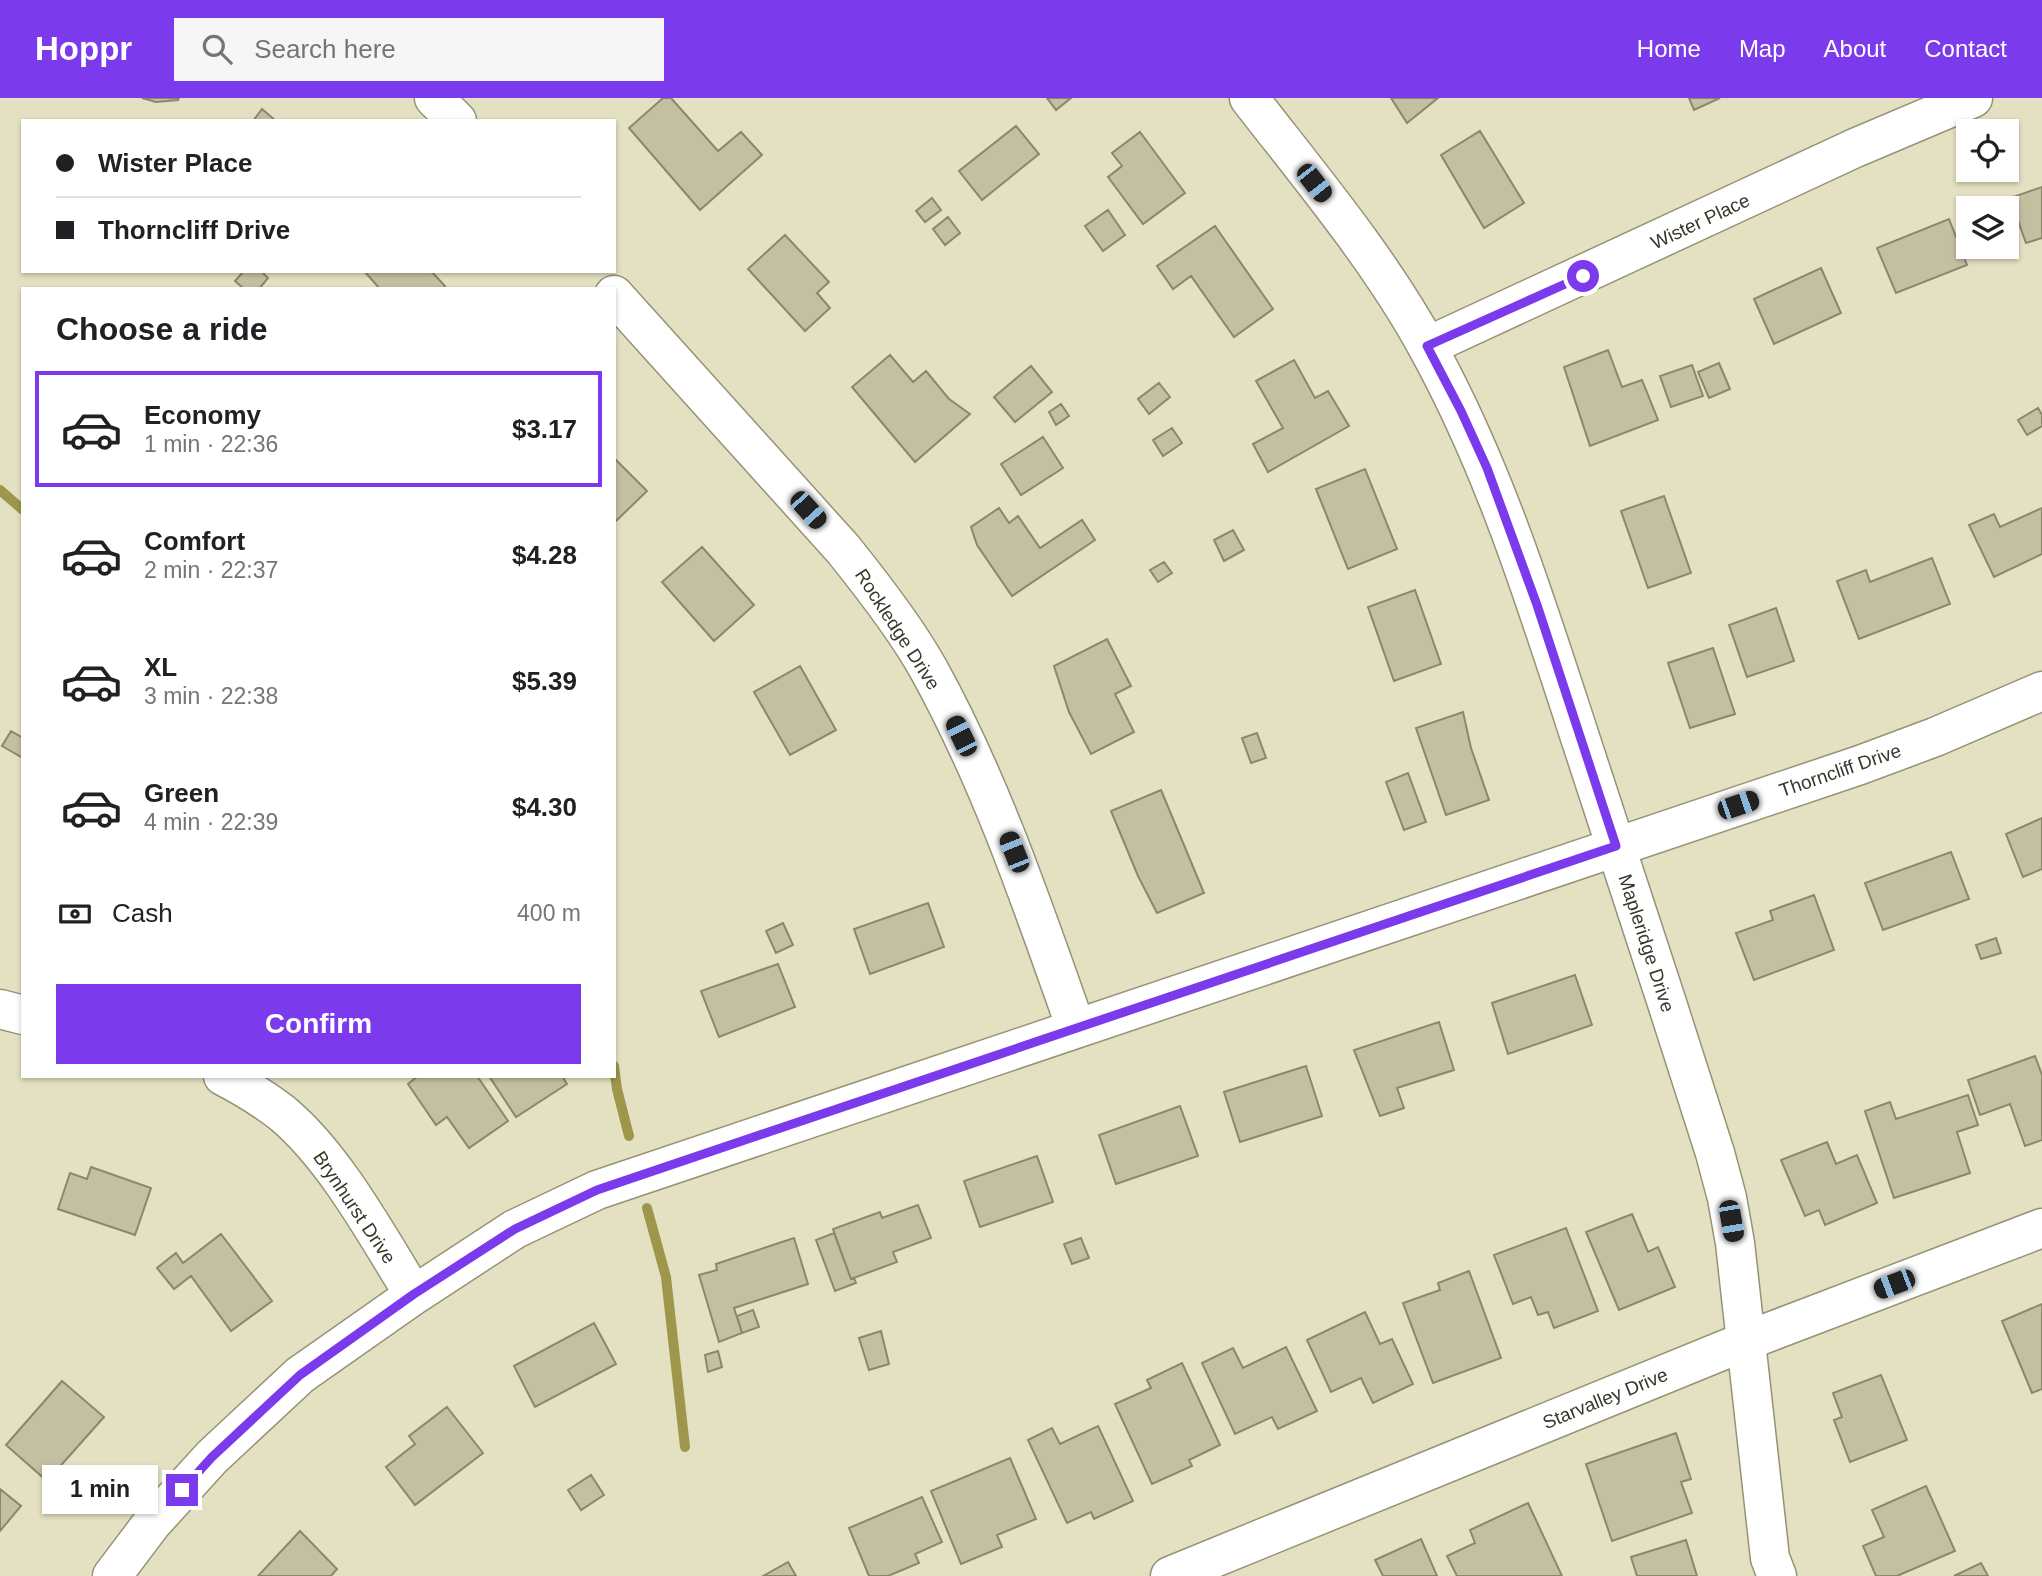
<!DOCTYPE html>
<html lang="en">
<head>
<meta charset="utf-8">
<style>
  :root { --surface:#fff; --page:#f6f6f6; --text:#202124; --muted:#757577; --line:#e0e0e0; --accent:#7c3aed }
  body { margin:0; font-family:Arial,sans-serif; background:var(--page); color:var(--text); height:100vh; display:flex; flex-direction:column; font-size:26px; white-space:nowrap }
  * { box-sizing:border-box; margin:0 }
  p { font-size:23px; color:var(--muted) }
  .icon { flex:none; width:38px; height:38px; fill:none; stroke:currentColor; stroke-width:2; stroke-linecap:round; stroke-linejoin:round }
  .map { position:relative; flex:1; overflow:hidden }
  .panel { position:absolute; left:21px; top:189px; width:595px; height:791px; display:flex; flex-direction:column; background:var(--surface); border-radius:0px; box-shadow:0 2px 5px #0004 }
  .panel>* { flex:none }
  .hud { position:absolute; left:21px; top:21px; width:595px; height:154px; border-radius:0px; box-shadow:0 2px 5px #0004; display:grid; align-content:center; height:154px; padding:0 35px; background:var(--surface) }
  .controls { position:absolute; left:1956px; top:21px; display:grid; gap:14px }
  .controls a { display:grid; place-items:center; width:63px; height:63px; border-radius:0px; background:var(--surface); box-shadow:0 2px 5px #0004; font-size:35px }
  .end { position:absolute; width:32px; height:32px; margin:-16px; border:9px solid #7c3aed; background:#fff; box-shadow:0 0 0 4px #fff }
  .from { border-radius:50% }
  .bubble { position:absolute; height:49px; border-radius:0px; background:var(--surface); box-shadow:0 2px 5px #0004; font-size:23px; font-weight:700; line-height:49px; text-align:center }
  .car { position:absolute; width:21px; height:42px; margin:-21px -10px; border-radius:9px; box-shadow:0 0 5px 2px #0007; background:linear-gradient(#222 24%,#8ab4d8 0 40%,#222 0 76%,#8ab4d8 0 86%,#222 0) }
  .hud b { display:flex; align-items:center; gap:24px; height:66px; font-size:26px }
  .hud b+b { border-top:2px solid var(--line) }
  .hud i { width:18px; height:18px; background:var(--text) }
  ul { padding:0; list-style:none }
  li { display:flex; align-items:center; gap:21px; height:116px; margin:0 14px 10px; padding:0 21px; border:4px solid transparent; border-radius:0px }
  li div { flex:1 }
  li b { display:block; font-size:26px }
  li em { font-style:normal; font-weight:700 }
  li.current { border-color:var(--accent) }
  li>.icon { width:63px; height:63px; stroke-width:1.5 }
  h2 { padding:0 35px; font-size:32px; line-height:84px }
  .pay { display:flex; align-items:center; gap:18px; height:77px; padding:0 35px; font-size:26px }
  .pay p { margin-inline-start:auto }
  .button { display:flex; gap:14px; margin-top:auto; padding:14px 35px }
  .button a { flex:1; height:80px; border-radius:0px; background:var(--accent); color:#fff; font-size:28px; font-weight:700; line-height:80px; text-align:center }
  header { display:flex; align-items:center; gap:42px; box-sizing:border-box; height:98px; padding:0 35px; background:var(--accent); color:#fff }
  header strong { font-size:33px }
  nav { display:flex; gap:38px; margin-inline-start:auto; font-size:24px }
  .search { width:490px; height:63px; background:var(--page); display:flex; align-items:center; gap:18px; box-sizing:border-box; padding:0 24px; border-radius:0px; color:var(--muted); font-size:26px }
  .map>svg:first-child { display:block }
</style>
</head>
<body>
<header>
<strong>Hoppr</strong>
<div class="search"><svg class="icon" aria-label="search" viewBox="0 0 24 24"><circle cx="10" cy="10" r="6"/><path d="M15 15l6 6"/></svg>Search here</div>
<nav><a>Home</a><a>Map</a><a>About</a><a>Contact</a></nav>
</header>
<div class="map">
<svg width="2042" height="1478" viewBox="0 0 2042 1478">
  <rect width="100%" height="100%" fill="#e4e1c2"/>
  <g fill="none" stroke-linecap="round" stroke-linejoin="round">
    <path stroke="#9e964b" stroke-width="10" d="M0,392l23,20
      M614,968l3,23 12,47
      M647,1110l19,69 19,170"/>
  </g>
  <path fill="#c3c0a2" stroke="#8a886b" stroke-width="2" d="M142,0h37l-1,2 -22,2z
    M663,0h8l47,53 23,-19 21,23 -62,55 -71,-82z
    M1047,0h24l-15,12z
    M1391,0h47l-31,25z
    M1689,0h31l-26,12z
    M262,11l14,12h-23z
    M1016,28l23,28 -57,46 -23,-29z
    M1480,33l44,72 -40,25 -43,-73z
    M1140,34l45,61 -42,31 -35,-47 14,-11 -10,-13z
    M2042,89v51l-16,5 -16,-45z
    M932,100l9,12 -16,12 -9,-11z
    M1108,112l17,25 -22,16 -18,-25z
    M948,119l12,16 -15,12 -12,-16z
    M1949,121l18,46 -71,28 -19,-45z
    M1215,128l58,83 -39,28 -43,-61 -18,13 -16,-23z
    M785,137l44,47 -12,11 13,15 -25,23 -57,-62z
    M1821,170l20,45 -67,31 -20,-45z
    M244,173h17l7,7 -9,11h-15l-9,-8z
    M364,173h67l14,15 -3,3h-62z
    M1608,252l14,37 20,-7 16,40 -68,26 -26,-79z
    M890,257l23,27 13,-11 23,28 21,15 -55,48 -63,-75z
    M1294,262l21,38 13,-7 21,35 -81,46 -15,-28 30,-16 -27,-47z
    M1719,265l11,26 -21,9 -11,-26z
    M1692,267l11,31 -32,11 -11,-31z
    M1031,268l21,26 -37,30 -21,-25z
    M1159,285l11,14 -21,17 -11,-15z
    M1061,306l8,12 -13,9 -7,-13z
    M2038,310l4,7v11l-15,9 -9,-15z
    M1172,330l10,15 -19,13 -10,-16z
    M1043,339l20,31 -42,27 -20,-31z
    M614,360l33,33 -33,32z
    M1365,371l32,80 -49,20 -32,-80z
    M1664,398l27,77 -43,15 -27,-77z
    M999,410l10,15 9,-7 22,32 42,-28 13,20 -83,56 -35,-51 -6,-18z
    M2042,410v46l-48,23 -25,-52 25,-11 6,13z
    M1233,432l11,20 -20,11 -10,-21z
    M702,449l52,58 -40,36 -52,-59z
    M1932,460l18,46 -91,35 -22,-58 29,-11 4,12z
    M1164,464l8,11 -14,9 -8,-12z
    M1415,492l26,74 -47,17 -26,-74z
    M1776,510l18,53 -47,16 -18,-52z
    M1107,541l24,47 -16,8 19,38 -43,22 -22,-42 -15,-46z
    M1713,550l22,66 -45,14 -22,-65z
    M800,568l36,64 -46,25 -36,-63z
    M1463,614l8,36 18,52 -43,15 -30,-87z
    M11,633l12,7v20l-21,-12z
    M1257,635l9,25 -15,5 -9,-25z
    M1408,675l18,49 -22,8 -18,-48z
    M1161,692l43,103 -47,20 -19,-37 -27,-65z
    M2042,720v51l-19,8 -17,-43z
    M1951,754l18,47 -86,31 -18,-47z
    M1814,797l20,55 -80,30 -18,-47 37,-13 -3,-9z
    M928,805l16,44 -74,27 -16,-45z
    M783,825l10,22 -17,8 -10,-22z
    M1996,840l5,15 -20,6 -5,-14z
    M778,866l17,43 -76,30 -18,-46z
    M1575,877l17,50 -84,29 -16,-51z
    M1439,924l15,48 -57,18 7,20 -24,8 -26,-66z
    M2035,958l7,19v65l-17,6 -15,-42 -30,11 -12,-35z
    M1306,968l16,50 -82,26 -16,-50z
    M418,978h59l31,45 -39,27 -22,-31 -11,8 -28,-41z
    M489,978h73l5,8 -51,33z
    M1968,997l10,30 -21,7 13,41 -76,25 -29,-87 25,-9 6,17z
    M1180,1008l18,50 -82,28 -17,-49z
    M1827,1044l9,22 21,-9 20,48 -52,22 -6,-15 -14,6 -24,-56z
    M1037,1058l16,46 -73,25 -16,-46z
    M91,1069l60,21 -16,47 -77,-26 12,-36 17,6z
    M918,1107l13,33 -38,14 4,10 -46,17 -18,-50 47,-17 2,6z
    M1632,1116l16,38 10,-5 17,40 -56,23 -33,-78z
    M1566,1130l32,83 -44,17 -6,-16 -10,3 -7,-18 -18,7 -19,-49z
    M834,1135l17,46 3,-1 2,5 -21,8 -19,-51z
    M221,1136l51,67 -41,30 -40,-55 -17,13 -17,-21 19,-15 7,10z
    M794,1140l14,46 -74,24 8,25 -23,9 -20,-67 18,-5 -1,-6z
    M1081,1140l8,20 -17,6 -8,-20z
    M1469,1173l32,87 -68,25 -30,-80 37,-13 -2,-7z
    M2042,1206v85l-10,4 -30,-72z
    M753,1212l6,17 -17,6 -5,-17z
    M1365,1214l15,32 12,-5 21,45 -40,19 -12,-25 -30,14 -24,-52z
    M594,1225l22,41 -81,43 -21,-41z
    M881,1233l8,33 -20,6 -10,-32z
    M1286,1249l31,64 -39,18 -6,-12 -37,17 -33,-71 31,-15 10,20z
    M718,1253l4,16 -14,5 -3,-17z
    M1182,1265l38,82 -31,15 3,6 -40,18 -37,-80 36,-16 -4,-8z
    M1881,1277l26,65 -57,22 -16,-42 8,-3 -9,-24z
    M62,1283l42,36 -57,64 -41,-36z
    M447,1309l36,46 -68,52 -29,-38 29,-23 -6,-8z
    M1098,1328l35,75 -39,18 -3,-7 -24,11 -39,-83 24,-12 8,16z
    M1676,1335l15,46 -10,3 11,31 -80,28 -26,-77z
    M1010,1360l26,61 -39,16 5,12 -41,17 -30,-73z
    M591,1377l13,20 -23,15 -13,-20z
    M1926,1388l29,65 -58,25h-21l-13,-30 21,-9 -12,-27z
    M0,1391l21,17 -21,25z
    M922,1399l20,45 -27,12 4,9 -31,13h-19l-20,-48z
    M1528,1405l34,73h-105l-10,-20 28,-13 -5,-13z
    M300,1433l37,38 -6,7h-73z
    M1421,1441l16,37h-54l-8,-16z
    M1686,1442l11,36h-60l-6,-19z
    M788,1464l8,14h-33z
    M1981,1465l7,13h-34z"/>
  <g fill="none" stroke-linecap="round" stroke-linejoin="round">
    <g stroke="#959375" stroke-width="41">
      <path id="minor" d="M434,0l23,23
        M1249,0c62,80 132,163 180,252 64,117 104,243 145,369 48,145 95,289 141,434l12,45 8,45 35,315 7,18
        M614,197l229,254c29,36 64,81 86,121 63,114 104,237 147,358
        M1428,248l427,-198 118,-50
        M0,911l23,6
        M223,978c21,11 41,23 59,37 53,44 96,124 132,182
        M112,1478l40,-53 60,-66 88,-82 114,-80 101,-66 82,-39 1263,-425 75,-28 107,-46
        M1170,1478l576,-235 296,-113"/>
    </g>
    <use href="#minor" stroke="#fff" stroke-width="38"/>
  </g>
  <g fill="none" stroke-linecap="round" stroke-linejoin="round">
    <path stroke="#7c3aed" stroke-width="9" d="M182,1392l30,-33 88,-82 114,-81 101,-65 82,-39 1019,-344 -79,-241 -50,-137 -26,-57 -34,-65 156,-70"/>
  </g>
  <g text-anchor="middle" stroke-width="6" stroke-linejoin="round" paint-order="stroke">
    <g font-size="19" fill="#38372b" stroke="#fff">
      <text transform="translate(1700 123) rotate(-25)" y="7">Wister Place</text>
      <text transform="translate(898 531) rotate(57)" y="7">Rockledge Drive</text>
      <text transform="translate(1840 672) rotate(-19)" y="7">Thorncliff Drive</text>
      <text transform="translate(1647 845) rotate(72)" y="7">Mapleridge Drive</text>
      <text transform="translate(355 1109) rotate(56)" y="7">Brynhurst Drive</text>
      <text transform="translate(1605 1300) rotate(-22)" y="7">Starvalley Drive</text>
    </g>
  </g>
</svg>
<div class="controls">
<a><svg class="icon" aria-label="locate" viewBox="0 0 24 24"><circle cx="12" cy="12" r="6"/><path d="M12 2v4M12 18v4M2 12h4M18 12h4"/></svg></a>
<a><svg class="icon" aria-label="layers" viewBox="0 0 24 24"><path d="M12 4l9 5-9 5-9-5zM3 14l9 5 9-5"/></svg></a>
</div>
<i class="end from" style="left:1583px;top:178px"></i>
<i class="end" style="left:182px;top:1392px"></i>
<div class="bubble" style="left:42px;top:1367px;width:116px">1 min</div>
<i class="car" style="left:1314px;top:85px;rotate:142deg"></i>
<i class="car" style="left:808px;top:412px;rotate:138deg"></i>
<i class="car" style="left:961px;top:638px;rotate:334deg"></i>
<i class="car" style="left:1738px;top:707px;rotate:71deg"></i>
<i class="car" style="left:1014px;top:754px;rotate:338deg"></i>
<i class="car" style="left:1731px;top:1123px;rotate:170deg"></i>
<i class="car" style="left:1894px;top:1186px;rotate:249deg"></i>
<div class="hud">
<b><i class="from"></i>Wister Place</b>
<b><i></i>Thorncliff Drive</b>
</div>
<section class="panel">
<h2>Choose a ride</h2>
<ul>
<li class="current"><svg class="icon" aria-label="car" viewBox="0 0 24 24"><path d="M5 17H2v-5l4-1 3-4h7l3 4 3 1v5h-3M9 17h6M6 11h13"/><circle cx="7" cy="17" r="2"/><circle cx="17" cy="17" r="2"/></svg><div><b>Economy</b><p>1 min · 22:36</p></div><em>$3.17</em></li>
<li><svg class="icon" aria-label="car" viewBox="0 0 24 24"><path d="M5 17H2v-5l4-1 3-4h7l3 4 3 1v5h-3M9 17h6M6 11h13"/><circle cx="7" cy="17" r="2"/><circle cx="17" cy="17" r="2"/></svg><div><b>Comfort</b><p>2 min · 22:37</p></div><em>$4.28</em></li>
<li><svg class="icon" aria-label="car" viewBox="0 0 24 24"><path d="M5 17H2v-5l4-1 3-4h7l3 4 3 1v5h-3M9 17h6M6 11h13"/><circle cx="7" cy="17" r="2"/><circle cx="17" cy="17" r="2"/></svg><div><b>XL</b><p>3 min · 22:38</p></div><em>$5.39</em></li>
<li><svg class="icon" aria-label="car" viewBox="0 0 24 24"><path d="M5 17H2v-5l4-1 3-4h7l3 4 3 1v5h-3M9 17h6M6 11h13"/><circle cx="7" cy="17" r="2"/><circle cx="17" cy="17" r="2"/></svg><div><b>Green</b><p>4 min · 22:39</p></div><em>$4.30</em></li>
</ul>
<div class="pay"><svg class="icon" aria-label="cash" viewBox="0 0 24 24"><path d="M3 7h18v10H3z"/><circle cx="12" cy="12" r="2"/></svg>Cash<p>400 m</p></div>
<div class="button"><a>Confirm</a></div>
</section>
</div>
</body>
</html>
